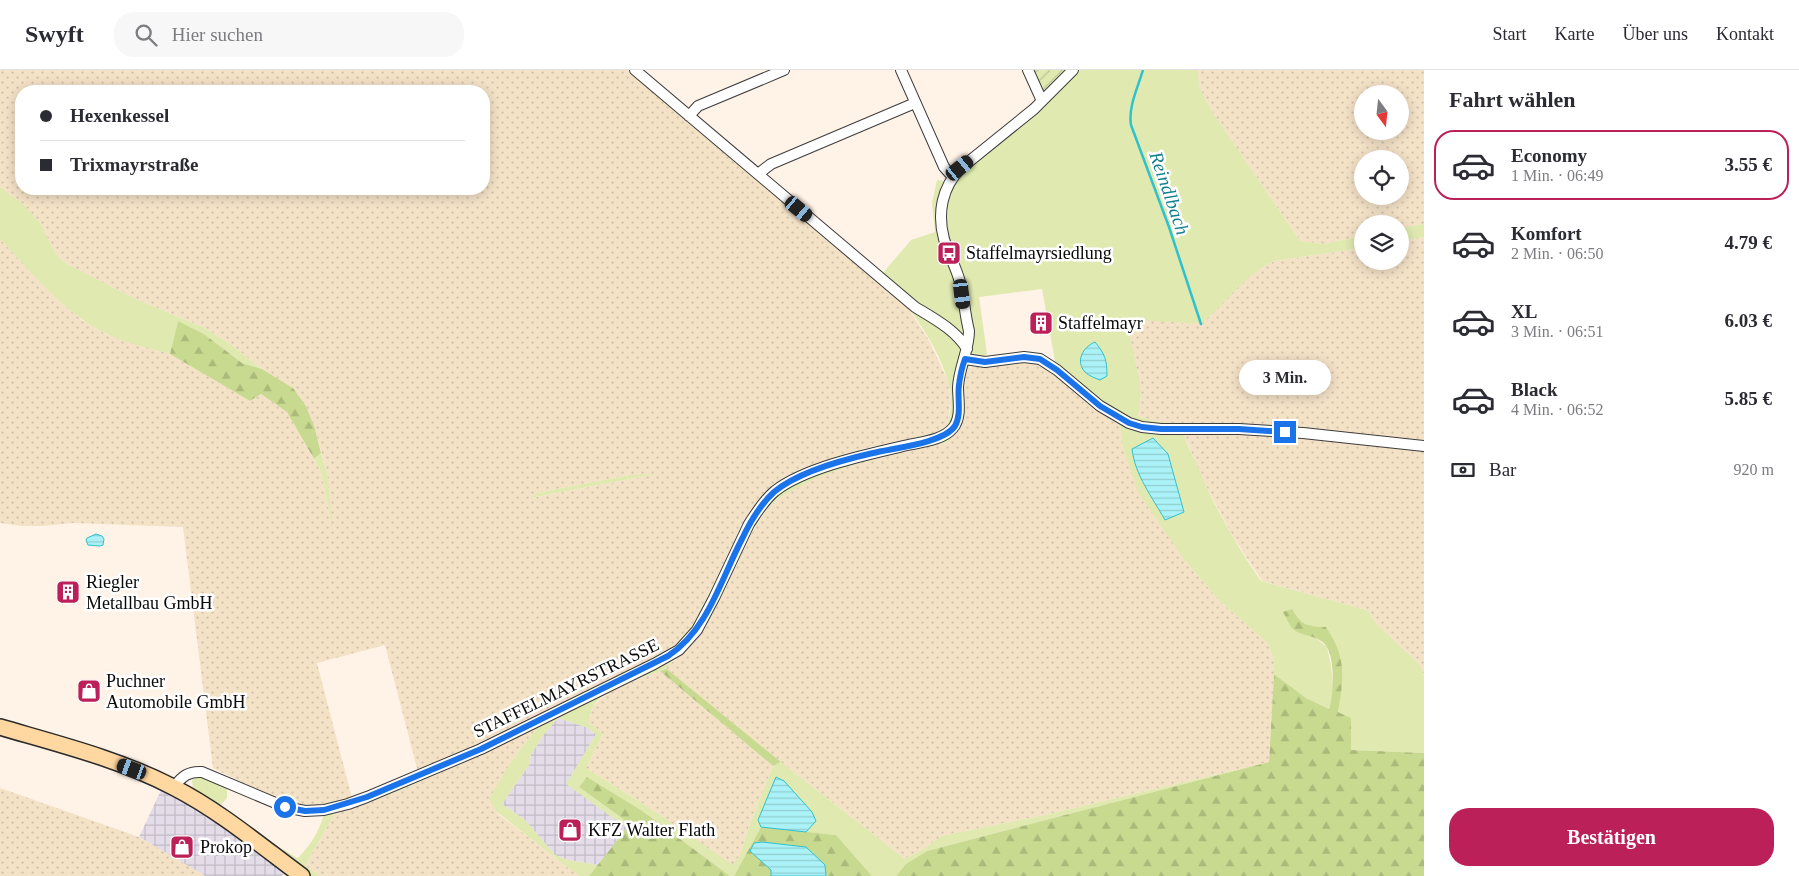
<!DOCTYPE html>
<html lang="de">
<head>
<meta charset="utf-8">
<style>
  :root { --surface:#fff; --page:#f7f7f7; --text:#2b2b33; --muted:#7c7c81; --line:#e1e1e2; --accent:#bb2058 }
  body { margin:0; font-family:"Times New Roman",serif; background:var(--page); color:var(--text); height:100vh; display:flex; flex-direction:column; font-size:19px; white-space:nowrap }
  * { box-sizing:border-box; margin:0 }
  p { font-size:16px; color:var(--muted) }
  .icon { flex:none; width:28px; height:28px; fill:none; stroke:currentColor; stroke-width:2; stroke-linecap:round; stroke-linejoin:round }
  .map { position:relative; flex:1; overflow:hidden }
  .sheet { display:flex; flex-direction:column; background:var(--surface); width:375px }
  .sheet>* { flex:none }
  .hud { position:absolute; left:15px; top:15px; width:475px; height:110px; border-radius:20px; box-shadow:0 2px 12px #0003; display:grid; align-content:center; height:110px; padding:0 25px; background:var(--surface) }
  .needle { width:32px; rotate:165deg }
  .fabs { position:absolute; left:1354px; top:15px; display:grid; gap:10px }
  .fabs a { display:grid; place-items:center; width:55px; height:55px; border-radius:50%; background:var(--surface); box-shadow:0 2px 12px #0003; font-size:25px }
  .end { position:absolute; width:22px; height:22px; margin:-11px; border:6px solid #1a73e8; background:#fff; box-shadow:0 0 0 2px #fff }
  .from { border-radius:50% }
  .bubble { position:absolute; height:35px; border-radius:18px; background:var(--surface); box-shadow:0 2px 12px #0003; font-size:16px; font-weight:600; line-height:35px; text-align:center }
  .car { position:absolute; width:15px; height:30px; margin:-15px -8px; border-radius:6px; box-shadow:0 0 4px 1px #0007; background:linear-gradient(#222 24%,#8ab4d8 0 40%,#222 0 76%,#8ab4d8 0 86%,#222 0) }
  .hud b { display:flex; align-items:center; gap:18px; height:48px; font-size:19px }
  .hud b+b { border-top:1px solid var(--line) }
  .hud i { width:12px; height:12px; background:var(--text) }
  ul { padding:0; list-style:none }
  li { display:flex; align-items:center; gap:15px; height:70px; margin:0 10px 8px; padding:0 15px; border:2px solid transparent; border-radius:20px }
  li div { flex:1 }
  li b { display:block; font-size:19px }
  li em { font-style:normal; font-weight:600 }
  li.active { border-color:var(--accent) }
  li>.icon { width:45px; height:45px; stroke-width:1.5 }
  h2 { padding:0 25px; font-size:22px; line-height:60px }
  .pay { display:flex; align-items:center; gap:12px; height:55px; padding:0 25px; font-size:19px }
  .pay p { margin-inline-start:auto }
  .action { display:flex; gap:10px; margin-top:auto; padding:10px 25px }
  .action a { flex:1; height:58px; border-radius:20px; background:var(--accent); color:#fff; font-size:20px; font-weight:600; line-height:58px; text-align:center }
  header { display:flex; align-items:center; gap:30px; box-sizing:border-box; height:70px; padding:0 25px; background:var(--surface); border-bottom:1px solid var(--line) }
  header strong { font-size:24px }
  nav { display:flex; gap:28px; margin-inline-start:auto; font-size:18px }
  .search { width:350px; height:45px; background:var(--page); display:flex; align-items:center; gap:12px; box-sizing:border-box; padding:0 18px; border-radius:20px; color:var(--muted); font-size:19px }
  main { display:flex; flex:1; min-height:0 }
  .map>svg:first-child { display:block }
</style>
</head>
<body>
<header>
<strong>Swyft</strong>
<div class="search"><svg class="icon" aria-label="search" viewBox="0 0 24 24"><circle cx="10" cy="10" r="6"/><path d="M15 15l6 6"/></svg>Hier suchen</div>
<nav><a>Start</a><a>Karte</a><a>Über uns</a><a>Kontakt</a></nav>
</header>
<main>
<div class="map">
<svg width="1424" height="806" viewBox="0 0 1424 806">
  <defs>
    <pattern id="industrial-grid" width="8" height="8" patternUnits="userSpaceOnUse" patternTransform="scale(1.25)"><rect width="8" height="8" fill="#e4dde9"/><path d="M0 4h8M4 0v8" fill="none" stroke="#c2bcc6"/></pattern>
    <pattern id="farmland-dots" width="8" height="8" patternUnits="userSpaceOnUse" patternTransform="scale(1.25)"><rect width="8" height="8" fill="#f4e2c7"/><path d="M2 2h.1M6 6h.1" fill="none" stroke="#d0c1aa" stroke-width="1.8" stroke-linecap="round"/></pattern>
    <pattern id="forest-firs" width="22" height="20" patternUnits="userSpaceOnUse" patternTransform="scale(1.25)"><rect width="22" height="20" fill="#c8da8f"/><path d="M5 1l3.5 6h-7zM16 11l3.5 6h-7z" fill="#aaba7a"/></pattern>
    <pattern id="garden-furrows" width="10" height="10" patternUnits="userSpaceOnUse" patternTransform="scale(1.25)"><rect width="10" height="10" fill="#dfe9b0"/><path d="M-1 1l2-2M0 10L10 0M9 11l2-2" fill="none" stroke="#bec696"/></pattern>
    <pattern id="water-rules" width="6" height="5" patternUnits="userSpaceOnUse" patternTransform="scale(1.25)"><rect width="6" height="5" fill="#aaf2f7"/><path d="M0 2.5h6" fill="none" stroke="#91ced2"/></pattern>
  </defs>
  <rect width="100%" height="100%" fill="#fff2e6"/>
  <path fill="url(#industrial-grid)" d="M558,648l28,9 10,7 -29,50 60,44 -29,37 -30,-5 -13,-5 -30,-35 -23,-16 27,-39 2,-11 14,-21z
    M162,718l22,9 102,73 -4,6h-77l-66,-39z"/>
  <path fill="url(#farmland-dots)" fill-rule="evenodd" d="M0,0h627l281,238 21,32 19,41 3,21 -4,23 -10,7 -10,3 -65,14 -111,64 -59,113 -16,18 -13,10 -188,92 -57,26 -33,-127 -68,18 35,135 -38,10 -18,-2 -20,-7 -63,-31 -30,-241 -110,-4 -31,3h-20l-22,-3v-284l59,62 23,19 24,14 64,20 80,47 11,-7 26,18 34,60 10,52 -4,-51 -12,-44 -22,-41 -31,-19 -33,-26 -24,-15 -67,-28 -40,-20 -31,-16 -11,-10 -17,-33 -16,-17 -23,-17zM21,21h463v98h-463zM629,405h22l-119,23 4,-5z
    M1198,0h226v154l-24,4v-4h-38v12l-39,8 -23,-3 -87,-128 -14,-26zM1362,24h38v37h-38zM1362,89h38v37h-38z
    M1424,167v205l-242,-17 -27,-4 -17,-5 3,-20 -15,-78 75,6 51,-51 22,-12 88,-13v13h38v-20z
    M1031,288l13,8 76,59 3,23 63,114 34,39 47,42 7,16v15l-5,88 -224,53 -104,21 -16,12 -20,11 -124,-97 -114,-93v-4l9,-5 28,-32 49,-98 16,-24 15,-12 35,-18 39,-13 91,-21 13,-45 1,-18 5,-11z
    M1184,365h77l74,5 89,11v224l-4,-10 -43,-41 -10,-14 -105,-29 -30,-46 -29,-55z
    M660,601l113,95 -24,60 -8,27 -8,13 -88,-61 -59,-37 17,-34 -15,-11 5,-16 6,-7 11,-8 24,-11z
    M538,657l-27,35 -14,51 82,63h-258l-16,-10 31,-55 23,-5 42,-16z
    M0,718l139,49 66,39h-205z"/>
  <path fill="#dfe9b0" d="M1080,0h118l1,17 14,26 87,128 23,3 39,-8v12l-88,13c-30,14 -48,42 -73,63l-75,-5 13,60 2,17 -3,20 17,5 27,4c2,14 9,27 15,40 17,41 39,80 64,116l106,29 10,14 43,41 4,10v78l-73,-3v-31l-13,-7c6,-34 9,-56 -12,-85l-20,-1 -8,-7 -5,10 24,10 10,8 4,19 3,26 -5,17 -23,-11 -32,-24v-15l-7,-16 -47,-42 -34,-39 -47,-68 -16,-46 -3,-23 -76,-59 11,-5 -13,-72 -63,8 8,57 -19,14 -5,11 -7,51 -7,12c-52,11 -105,21 -152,46 -10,5 -21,11 -28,19 -40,47 -47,126 -102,158v4c-19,7 -65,19 -74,38 -3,5 -3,11 -4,16l14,11 -17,34 59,37 88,60 8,-12 8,-27 24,-60 8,-4 124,97 20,-11 16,-12 104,-21 224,-53 -342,89 -21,13 -10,12h-24l-36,-41 -30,-3 9,-11 -31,-40 -26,39 3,7 -27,49h-4l-89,-66 -54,-33 -8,10 51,37 -3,4 -61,-44 30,-50 -10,-7 -28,-9 -13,15 -14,21 -2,11 -27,39 23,16 30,35 13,5 30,5 -9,11h-10l-43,-33 -39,-31 -8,-13 22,-37 26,-34 -136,62 -42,16 -23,5 -31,55 16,10h-35l-3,-2 3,-4 -3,-21 14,9 2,-1c12,-13 20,-25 25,-43l28,-16 123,-52 188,-92 13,-10 16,-18 59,-113 72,-50 14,-7 90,-21 10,-3 10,-7c2,-7 4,-15 4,-23 0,-30 -24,-70 -42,-93 -9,-11 -22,-20 -32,-29l34,-40 24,-8 -3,-29 5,-23 16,2 21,-20 69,-54z
    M0,117l23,17 16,17 17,33 11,10 71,36 67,28 24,15 33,26 -20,-6 -38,-29 -26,-13 -8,33c-20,-6 -46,-11 -65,-21 -43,-21 -73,-61 -105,-94z
    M1424,154v13l-24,4v-13z
    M321,383l6,20 6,60 -12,-61 -7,-13z
    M656,404l-125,24 5,-5 93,-18z
    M201,706l26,10v12l-8,9 -26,-18 -1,-9 3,-3z"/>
  <path fill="url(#forest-firs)" d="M178,251l26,13 38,29 20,6 31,19 13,18 9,23 6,24 -7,6 -27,-47 -26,-18 -11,7 -80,-47z
    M1292,539c10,17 14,17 34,18 21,30 18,51 12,85l13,6v32l73,3v123h-528l10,-12 21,-13 342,-89 5,-88 32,24 23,11c5,-14 6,-48 -2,-62 -7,-12 -25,-10 -34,-18 -4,-4 -7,-12 -10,-17z
    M667,599l114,93 -8,4 -113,-95z
    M587,707l54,33 89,66h-141l41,-52 -51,-37z
    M761,757l75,8 36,41h-46l-1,-11 -75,-14 21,19v6h-37z"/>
  <path fill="url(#garden-furrows)" d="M1032,0h33l-18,20h-5z"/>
  <path fill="url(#water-rules)" stroke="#30c1cf" d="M1095,272c10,12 12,18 12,34l-7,4c-5,-2 -11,-4 -15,-8 -10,-11 -2,-25 10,-30z
    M1153,368l15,16 16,58 -19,8c-13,-23 -30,-45 -33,-71z
    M96,464l6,2 2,3 -1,6 -3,1 -12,-1 -2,-5 1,-2z
    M776,707l8,4 28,31 4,9 -10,11 -45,-5 -3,-7z
    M762,772l44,5 19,18 1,11h-55v-6l-21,-19 4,-8z"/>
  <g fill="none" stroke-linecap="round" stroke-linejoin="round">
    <path stroke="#30c1cf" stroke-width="2.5" d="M1143,0c-5,17 -15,37 -12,55l38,102 32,97"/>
    <g stroke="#3c3c3c" stroke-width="12">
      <path id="minor" d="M635,0l280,237c18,11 41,23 52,42
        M901,0l43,97 8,9
        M1028,0l14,31
        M689,46l9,-10 86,-36
        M758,104l13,-10 144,-61
        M965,289l20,3 39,-5 16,2 17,11 43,36 29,17 13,4 19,2h78l64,4 121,13
        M174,717c8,-11 15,-16 28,-15l83,35 20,4 19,-1 24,-6 19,-7 114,-48 173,-85 25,-14 18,-20 17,-32 35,-74c8,-12 15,-24 26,-33 31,-24 94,-37 133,-46 14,-3 35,-5 45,-17 9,-11 5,-28 5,-41 1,-19 11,-37 11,-56 -4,-16 -5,-33 -9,-49 -4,-15 -12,-29 -16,-43 -7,-26 -2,-52 17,-71l73,-59 39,-39"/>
    </g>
    <g stroke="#2b2b2b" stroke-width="18">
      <path id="secondary" d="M0,657c58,17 119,32 173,60 47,24 87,58 129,89"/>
    </g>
    <use href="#minor" stroke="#fff" stroke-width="10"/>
    <use href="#secondary" stroke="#ffd7a1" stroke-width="15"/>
  </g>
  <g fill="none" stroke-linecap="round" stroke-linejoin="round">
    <path stroke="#1a73e8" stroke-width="6" d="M285,737l20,4 19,-1 43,-13 114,-48 187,-93c40,-26 53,-77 74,-117 8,-17 18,-34 32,-47 24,-20 68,-32 99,-39 20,-5 71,-10 82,-27 7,-12 2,-29 4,-41 1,-9 3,-18 6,-26l20,3 39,-5 16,2 17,11 43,36 29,17 13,4 19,2h78l46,3"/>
  </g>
  <defs>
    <g id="bus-square" transform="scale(1.25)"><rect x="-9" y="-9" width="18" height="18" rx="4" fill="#bb2058" stroke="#fff"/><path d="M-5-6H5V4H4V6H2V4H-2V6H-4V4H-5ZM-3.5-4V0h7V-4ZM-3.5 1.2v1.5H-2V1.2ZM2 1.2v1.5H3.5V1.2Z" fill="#fff"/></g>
    <g id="building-square" transform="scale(1.25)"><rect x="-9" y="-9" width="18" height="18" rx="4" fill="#bb2058" stroke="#fff"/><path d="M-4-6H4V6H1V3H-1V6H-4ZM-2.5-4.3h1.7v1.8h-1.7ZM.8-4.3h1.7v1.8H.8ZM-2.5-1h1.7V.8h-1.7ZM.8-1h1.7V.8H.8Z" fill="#fff"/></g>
    <g id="shop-square" transform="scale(1.25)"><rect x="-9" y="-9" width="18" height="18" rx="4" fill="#bb2058" stroke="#fff"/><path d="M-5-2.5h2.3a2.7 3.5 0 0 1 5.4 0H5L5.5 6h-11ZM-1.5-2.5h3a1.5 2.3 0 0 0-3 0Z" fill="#fff"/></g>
  </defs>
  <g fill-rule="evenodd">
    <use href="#bus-square" x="949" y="183"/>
    <use href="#building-square" x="1041" y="253"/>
    <use href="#building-square" x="68" y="522"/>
    <use href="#shop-square" x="89" y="621"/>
    <use href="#shop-square" x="570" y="760"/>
    <use href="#shop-square" x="182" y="777"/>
  </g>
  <g text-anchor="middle" stroke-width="5" stroke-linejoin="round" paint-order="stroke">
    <g font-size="18" fill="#090909" stroke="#fff" text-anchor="start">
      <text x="966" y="189">Staffelmayrsiedlung</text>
      <text x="1058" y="259">Staffelmayr</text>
      <text x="86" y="518">Riegler<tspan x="86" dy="21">Metallbau GmbH</tspan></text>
      <text x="106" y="617">Puchner<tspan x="106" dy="21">Automobile GmbH</tspan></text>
      <text x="588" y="766">KFZ Walter Flath</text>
      <text x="200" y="783">Prokop</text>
    </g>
    <g font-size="18" fill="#090909" stroke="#fff">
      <text transform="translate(566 618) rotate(-26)" y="6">STAFFELMAYRSTRASSE</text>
    </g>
    <g font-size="19" font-style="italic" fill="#127f8e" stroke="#fff">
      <text transform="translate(1170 123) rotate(71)" y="7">Reindlbach</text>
    </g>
  </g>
</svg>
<div class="fabs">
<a><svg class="needle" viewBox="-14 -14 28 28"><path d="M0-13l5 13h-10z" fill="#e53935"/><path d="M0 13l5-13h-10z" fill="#7c7c81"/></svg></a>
<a><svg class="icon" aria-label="locate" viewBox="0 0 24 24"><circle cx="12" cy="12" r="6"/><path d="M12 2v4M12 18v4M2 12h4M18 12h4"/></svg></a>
<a><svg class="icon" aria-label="layers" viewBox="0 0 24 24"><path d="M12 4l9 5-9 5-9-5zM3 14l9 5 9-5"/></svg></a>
</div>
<i class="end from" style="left:285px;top:737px"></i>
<i class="end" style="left:1285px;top:362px"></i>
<div class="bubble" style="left:1239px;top:290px;width:92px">3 Min.</div>
<i class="car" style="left:960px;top:98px;rotate:51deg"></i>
<i class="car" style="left:799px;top:139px;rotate:130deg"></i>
<i class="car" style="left:962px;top:224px;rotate:173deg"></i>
<i class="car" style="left:132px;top:699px;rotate:290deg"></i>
<div class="hud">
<b><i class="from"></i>Hexenkessel</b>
<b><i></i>Trixmayrstraße</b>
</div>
</div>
<section class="sheet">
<h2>Fahrt wählen</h2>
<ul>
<li class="active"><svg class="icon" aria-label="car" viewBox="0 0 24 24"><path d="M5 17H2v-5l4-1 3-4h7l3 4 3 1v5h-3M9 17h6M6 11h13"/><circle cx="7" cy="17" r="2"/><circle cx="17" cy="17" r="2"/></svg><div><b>Economy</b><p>1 Min. · 06:49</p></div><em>3.55 €</em></li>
<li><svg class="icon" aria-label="car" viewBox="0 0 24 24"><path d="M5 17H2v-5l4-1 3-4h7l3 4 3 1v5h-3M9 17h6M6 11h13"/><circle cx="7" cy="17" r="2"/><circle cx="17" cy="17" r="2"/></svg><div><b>Komfort</b><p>2 Min. · 06:50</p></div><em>4.79 €</em></li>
<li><svg class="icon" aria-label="car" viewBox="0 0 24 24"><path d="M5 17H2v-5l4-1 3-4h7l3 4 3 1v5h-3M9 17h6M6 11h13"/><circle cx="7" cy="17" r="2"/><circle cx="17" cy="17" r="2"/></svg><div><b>XL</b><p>3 Min. · 06:51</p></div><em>6.03 €</em></li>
<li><svg class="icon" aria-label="car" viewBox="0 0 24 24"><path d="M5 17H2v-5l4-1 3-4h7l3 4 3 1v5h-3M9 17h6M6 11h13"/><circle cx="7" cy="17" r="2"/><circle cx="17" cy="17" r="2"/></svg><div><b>Black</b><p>4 Min. · 06:52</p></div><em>5.85 €</em></li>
</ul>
<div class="pay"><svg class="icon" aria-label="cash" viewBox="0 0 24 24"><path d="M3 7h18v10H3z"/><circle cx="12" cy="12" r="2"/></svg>Bar<p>920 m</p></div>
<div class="action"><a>Bestätigen</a></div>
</section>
</main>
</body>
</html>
